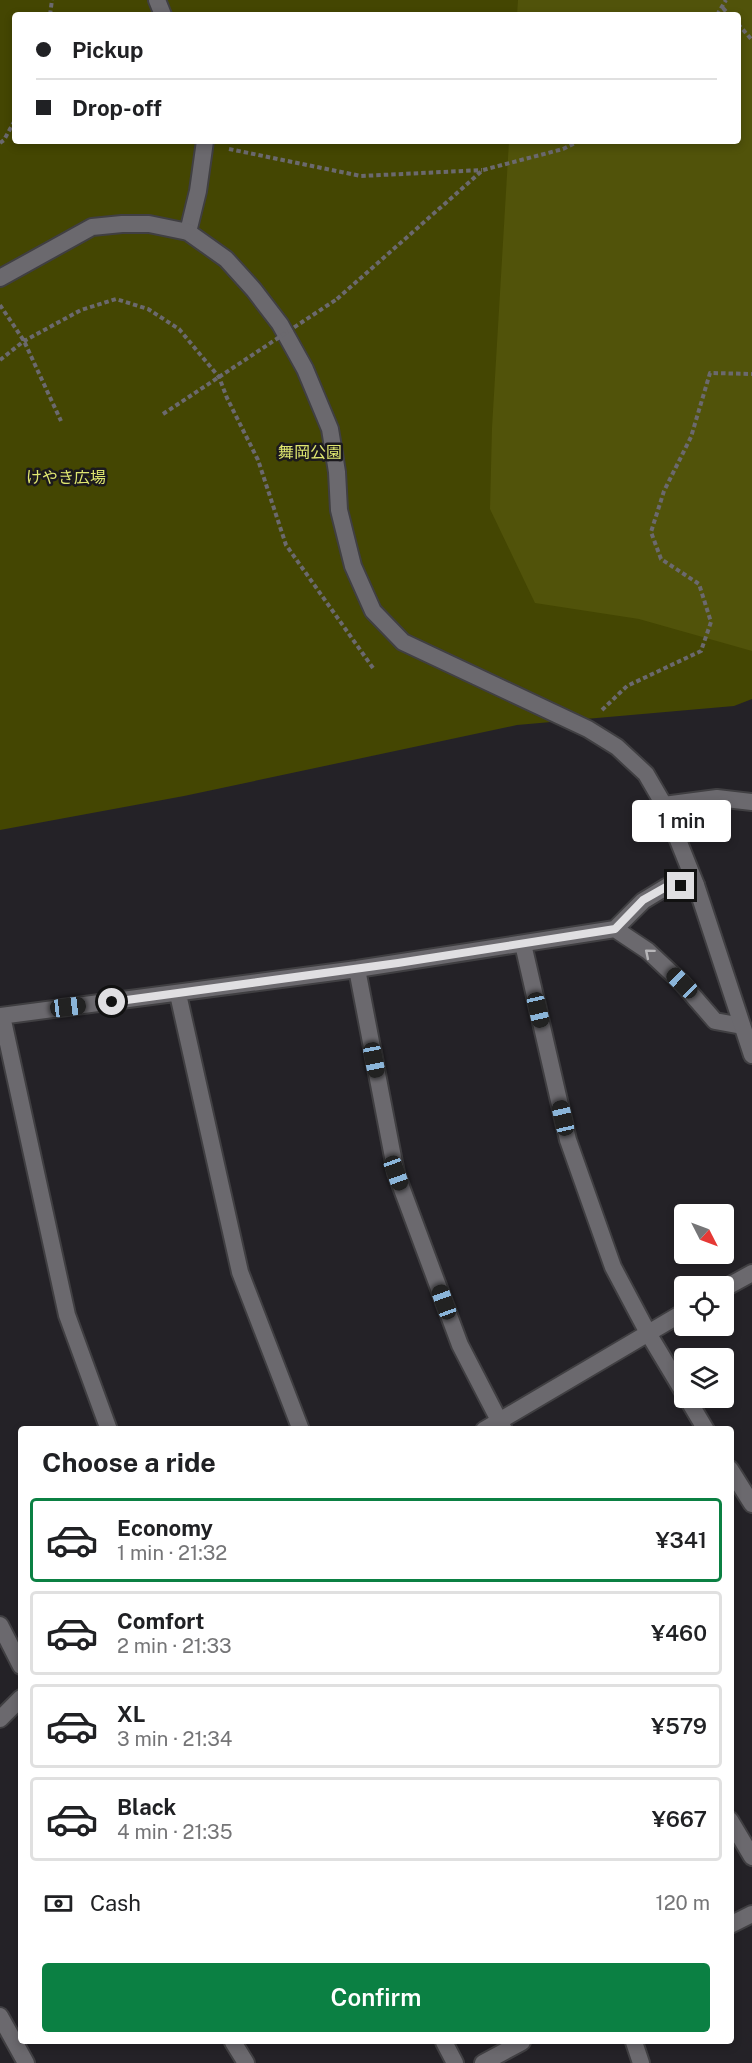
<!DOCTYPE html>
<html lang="en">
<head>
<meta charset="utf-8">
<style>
  :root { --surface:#fff; --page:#f6f6f6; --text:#202124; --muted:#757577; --line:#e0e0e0; --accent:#0b8043 }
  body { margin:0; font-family:"Public Sans","Noto Sans JP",sans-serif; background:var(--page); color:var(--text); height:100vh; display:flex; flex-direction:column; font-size:22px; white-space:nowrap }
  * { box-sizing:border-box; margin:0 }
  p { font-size:20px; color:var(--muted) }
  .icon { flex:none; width:33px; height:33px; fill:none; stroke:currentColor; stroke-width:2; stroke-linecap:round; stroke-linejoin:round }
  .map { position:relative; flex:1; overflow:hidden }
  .panel { position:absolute; left:18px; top:1426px; width:716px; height:618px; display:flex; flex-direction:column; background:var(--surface); border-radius:6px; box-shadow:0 3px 9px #0003 }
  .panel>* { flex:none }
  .guide { position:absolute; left:12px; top:12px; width:729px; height:132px; border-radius:6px; box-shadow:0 3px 9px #0003; display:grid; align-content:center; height:132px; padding:0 24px; background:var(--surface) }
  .needle { width:39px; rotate:132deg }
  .controls { position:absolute; left:674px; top:1204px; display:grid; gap:12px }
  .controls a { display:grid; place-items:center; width:60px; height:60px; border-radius:6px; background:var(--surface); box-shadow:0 3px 9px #0003; font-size:30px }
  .end { position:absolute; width:27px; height:27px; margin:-14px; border:8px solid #e0dfe2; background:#111; box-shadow:0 0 0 3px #111 }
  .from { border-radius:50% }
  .bubble { position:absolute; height:42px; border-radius:6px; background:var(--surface); box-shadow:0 3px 9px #0003; font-size:20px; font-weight:600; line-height:42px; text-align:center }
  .car { position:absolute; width:18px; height:36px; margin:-18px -9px; border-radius:8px; box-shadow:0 0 4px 2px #0007; background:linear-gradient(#222 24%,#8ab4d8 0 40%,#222 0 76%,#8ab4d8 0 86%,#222 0) }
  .guide b { display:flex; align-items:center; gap:21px; height:57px; font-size:22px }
  .guide b+b { border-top:2px solid var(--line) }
  .guide i { width:15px; height:15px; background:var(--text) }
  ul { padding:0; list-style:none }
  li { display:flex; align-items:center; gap:18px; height:84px; margin:0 12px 9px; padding:0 12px; border:3px solid var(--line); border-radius:6px }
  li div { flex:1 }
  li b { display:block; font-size:22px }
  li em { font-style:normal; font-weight:600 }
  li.current { border-color:var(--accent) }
  li>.icon { width:54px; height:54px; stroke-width:1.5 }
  h2 { padding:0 24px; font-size:27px; line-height:72px }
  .pay { display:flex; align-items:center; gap:15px; height:66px; padding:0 24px; font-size:22px }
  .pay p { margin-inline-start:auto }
  .action { display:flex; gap:12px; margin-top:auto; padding:12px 24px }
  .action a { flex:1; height:69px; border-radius:6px; background:var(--accent); color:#fff; font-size:24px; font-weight:600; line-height:69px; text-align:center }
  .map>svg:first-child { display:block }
</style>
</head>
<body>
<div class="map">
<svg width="752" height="2063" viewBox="0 0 752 2063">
  <rect width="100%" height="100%" fill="#242227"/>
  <path fill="#444602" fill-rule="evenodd" d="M0,0h752v699l-18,7 -217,19 -333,71 -184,34zM15,15h723v126h-723z"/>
  <path fill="#51530a" d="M518,0h234v651l-113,-32 -104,-16 -45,-94 2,-81 17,-287h229v-126h-221z"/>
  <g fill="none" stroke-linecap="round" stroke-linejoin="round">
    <g stroke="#403f42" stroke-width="20">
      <path id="minor" d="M157,0l6,15
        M188,232l10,-41 7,-50
        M664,805l53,-7 35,4
        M615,929l33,22 34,32 33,38 27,5
        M523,944l45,196 45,127 35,66 36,60
        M357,969l39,204 64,172 44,85
        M178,994l62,278 61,158
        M0,1016l357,-47 258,-40 28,-28 23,-14 30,-2
        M2,1016l65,299 42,115
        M723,1289l29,-16
        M687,1398l19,32
        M484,1430l200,-118
        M730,1469l22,35
        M0,1625l21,41
        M0,1719l21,-21
        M730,1820l22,37
        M730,1925l22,-11
        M0,2016l26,47
        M233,2042l13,21
        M444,2042l11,21
        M634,2042l7,21
        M483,2063l39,-21"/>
    </g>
    <g stroke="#403f42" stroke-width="20">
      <path id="tertiary" d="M0,278l92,-51 30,-3h27l39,8 38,27 28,31 26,34 25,45 25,60 7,43 2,38 14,56 20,45 30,31 185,87 29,18 29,27 18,31 32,80 56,170"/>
    </g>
    <path stroke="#6b696e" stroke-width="4" stroke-dasharray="4.5 3" stroke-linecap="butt" d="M723,8l6,7
      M50,15l2,-15
      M717,15l9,-15
      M738,24l14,16
      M0,143l4,-3 11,-20
      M229,149l132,27 121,-6
      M337,299l146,-129 80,-21 16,-8
      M0,305l24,36 37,80
      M0,360l24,-19 57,-31 35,-11 32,10 31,20 40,48 8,21 31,62 28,85 87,123
      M163,414l56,-37
      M602,710l25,-24 74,-35 10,-29 -12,-38 -38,-25 -10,-27 13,-41 27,-54 19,-64 42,1"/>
    <use href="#minor" stroke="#6b696e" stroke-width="16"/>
    <use href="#tertiary" stroke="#6b696e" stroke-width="16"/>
    <path stroke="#6b696e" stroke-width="4" stroke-dasharray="4.5 3" stroke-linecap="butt" d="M219,377l118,-78"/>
  </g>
  <defs><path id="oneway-chevron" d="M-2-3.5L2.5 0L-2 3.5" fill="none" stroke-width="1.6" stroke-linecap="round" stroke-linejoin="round" transform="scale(1.5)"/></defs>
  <use stroke="#b7b6b9" href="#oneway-chevron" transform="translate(649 953) rotate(-140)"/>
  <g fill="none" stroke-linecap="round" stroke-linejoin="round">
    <path stroke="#e0dfe2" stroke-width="8" d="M112,1002l286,-39 217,-34 28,-29 23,-13 15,-1"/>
  </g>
  <g text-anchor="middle" stroke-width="5" stroke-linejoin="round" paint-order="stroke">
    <g font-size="16" fill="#dfe670" stroke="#1b191d">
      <text x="310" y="458">舞岡公園</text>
      <text x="66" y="483">けやき広場</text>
    </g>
  </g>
</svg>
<div class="controls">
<a><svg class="needle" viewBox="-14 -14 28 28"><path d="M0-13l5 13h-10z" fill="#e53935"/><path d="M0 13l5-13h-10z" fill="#757577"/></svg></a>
<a><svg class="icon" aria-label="locate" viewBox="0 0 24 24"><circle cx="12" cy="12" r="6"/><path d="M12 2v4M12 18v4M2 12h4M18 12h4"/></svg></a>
<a><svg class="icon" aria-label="layers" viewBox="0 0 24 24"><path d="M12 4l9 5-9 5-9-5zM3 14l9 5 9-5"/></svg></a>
</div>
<i class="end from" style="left:112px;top:1002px"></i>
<i class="end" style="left:681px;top:886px"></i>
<div class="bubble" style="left:632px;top:800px;width:99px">1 min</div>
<i class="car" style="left:682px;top:983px;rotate:314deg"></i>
<i class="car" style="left:68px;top:1007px;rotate:83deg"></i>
<i class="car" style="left:538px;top:1010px;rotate:167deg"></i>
<i class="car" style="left:374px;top:1060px;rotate:169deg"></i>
<i class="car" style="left:563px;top:1118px;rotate:347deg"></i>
<i class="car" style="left:396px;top:1173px;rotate:160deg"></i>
<i class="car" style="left:444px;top:1302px;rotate:340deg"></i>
<div class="guide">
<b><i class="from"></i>Pickup</b>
<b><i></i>Drop-off</b>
</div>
<section class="panel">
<h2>Choose a ride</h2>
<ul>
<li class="current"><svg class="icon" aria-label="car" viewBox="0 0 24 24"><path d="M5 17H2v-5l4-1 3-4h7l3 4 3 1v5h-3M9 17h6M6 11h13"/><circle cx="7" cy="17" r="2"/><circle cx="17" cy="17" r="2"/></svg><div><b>Economy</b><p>1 min · 21:32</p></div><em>¥341</em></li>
<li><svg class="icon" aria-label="car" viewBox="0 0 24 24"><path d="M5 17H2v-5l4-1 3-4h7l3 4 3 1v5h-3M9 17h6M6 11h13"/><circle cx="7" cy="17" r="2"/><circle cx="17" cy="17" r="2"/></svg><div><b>Comfort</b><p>2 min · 21:33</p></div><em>¥460</em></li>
<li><svg class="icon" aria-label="car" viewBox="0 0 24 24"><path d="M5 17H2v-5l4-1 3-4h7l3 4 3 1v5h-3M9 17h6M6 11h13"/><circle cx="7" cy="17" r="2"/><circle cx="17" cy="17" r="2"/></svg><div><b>XL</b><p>3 min · 21:34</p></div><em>¥579</em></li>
<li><svg class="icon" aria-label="car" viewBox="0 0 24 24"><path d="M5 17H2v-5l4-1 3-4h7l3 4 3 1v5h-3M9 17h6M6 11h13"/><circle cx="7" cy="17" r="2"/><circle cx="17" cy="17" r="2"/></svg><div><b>Black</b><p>4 min · 21:35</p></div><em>¥667</em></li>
</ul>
<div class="pay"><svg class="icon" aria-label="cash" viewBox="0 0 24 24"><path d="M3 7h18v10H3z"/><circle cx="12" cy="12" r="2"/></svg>Cash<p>120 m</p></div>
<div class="action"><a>Confirm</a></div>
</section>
</div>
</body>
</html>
